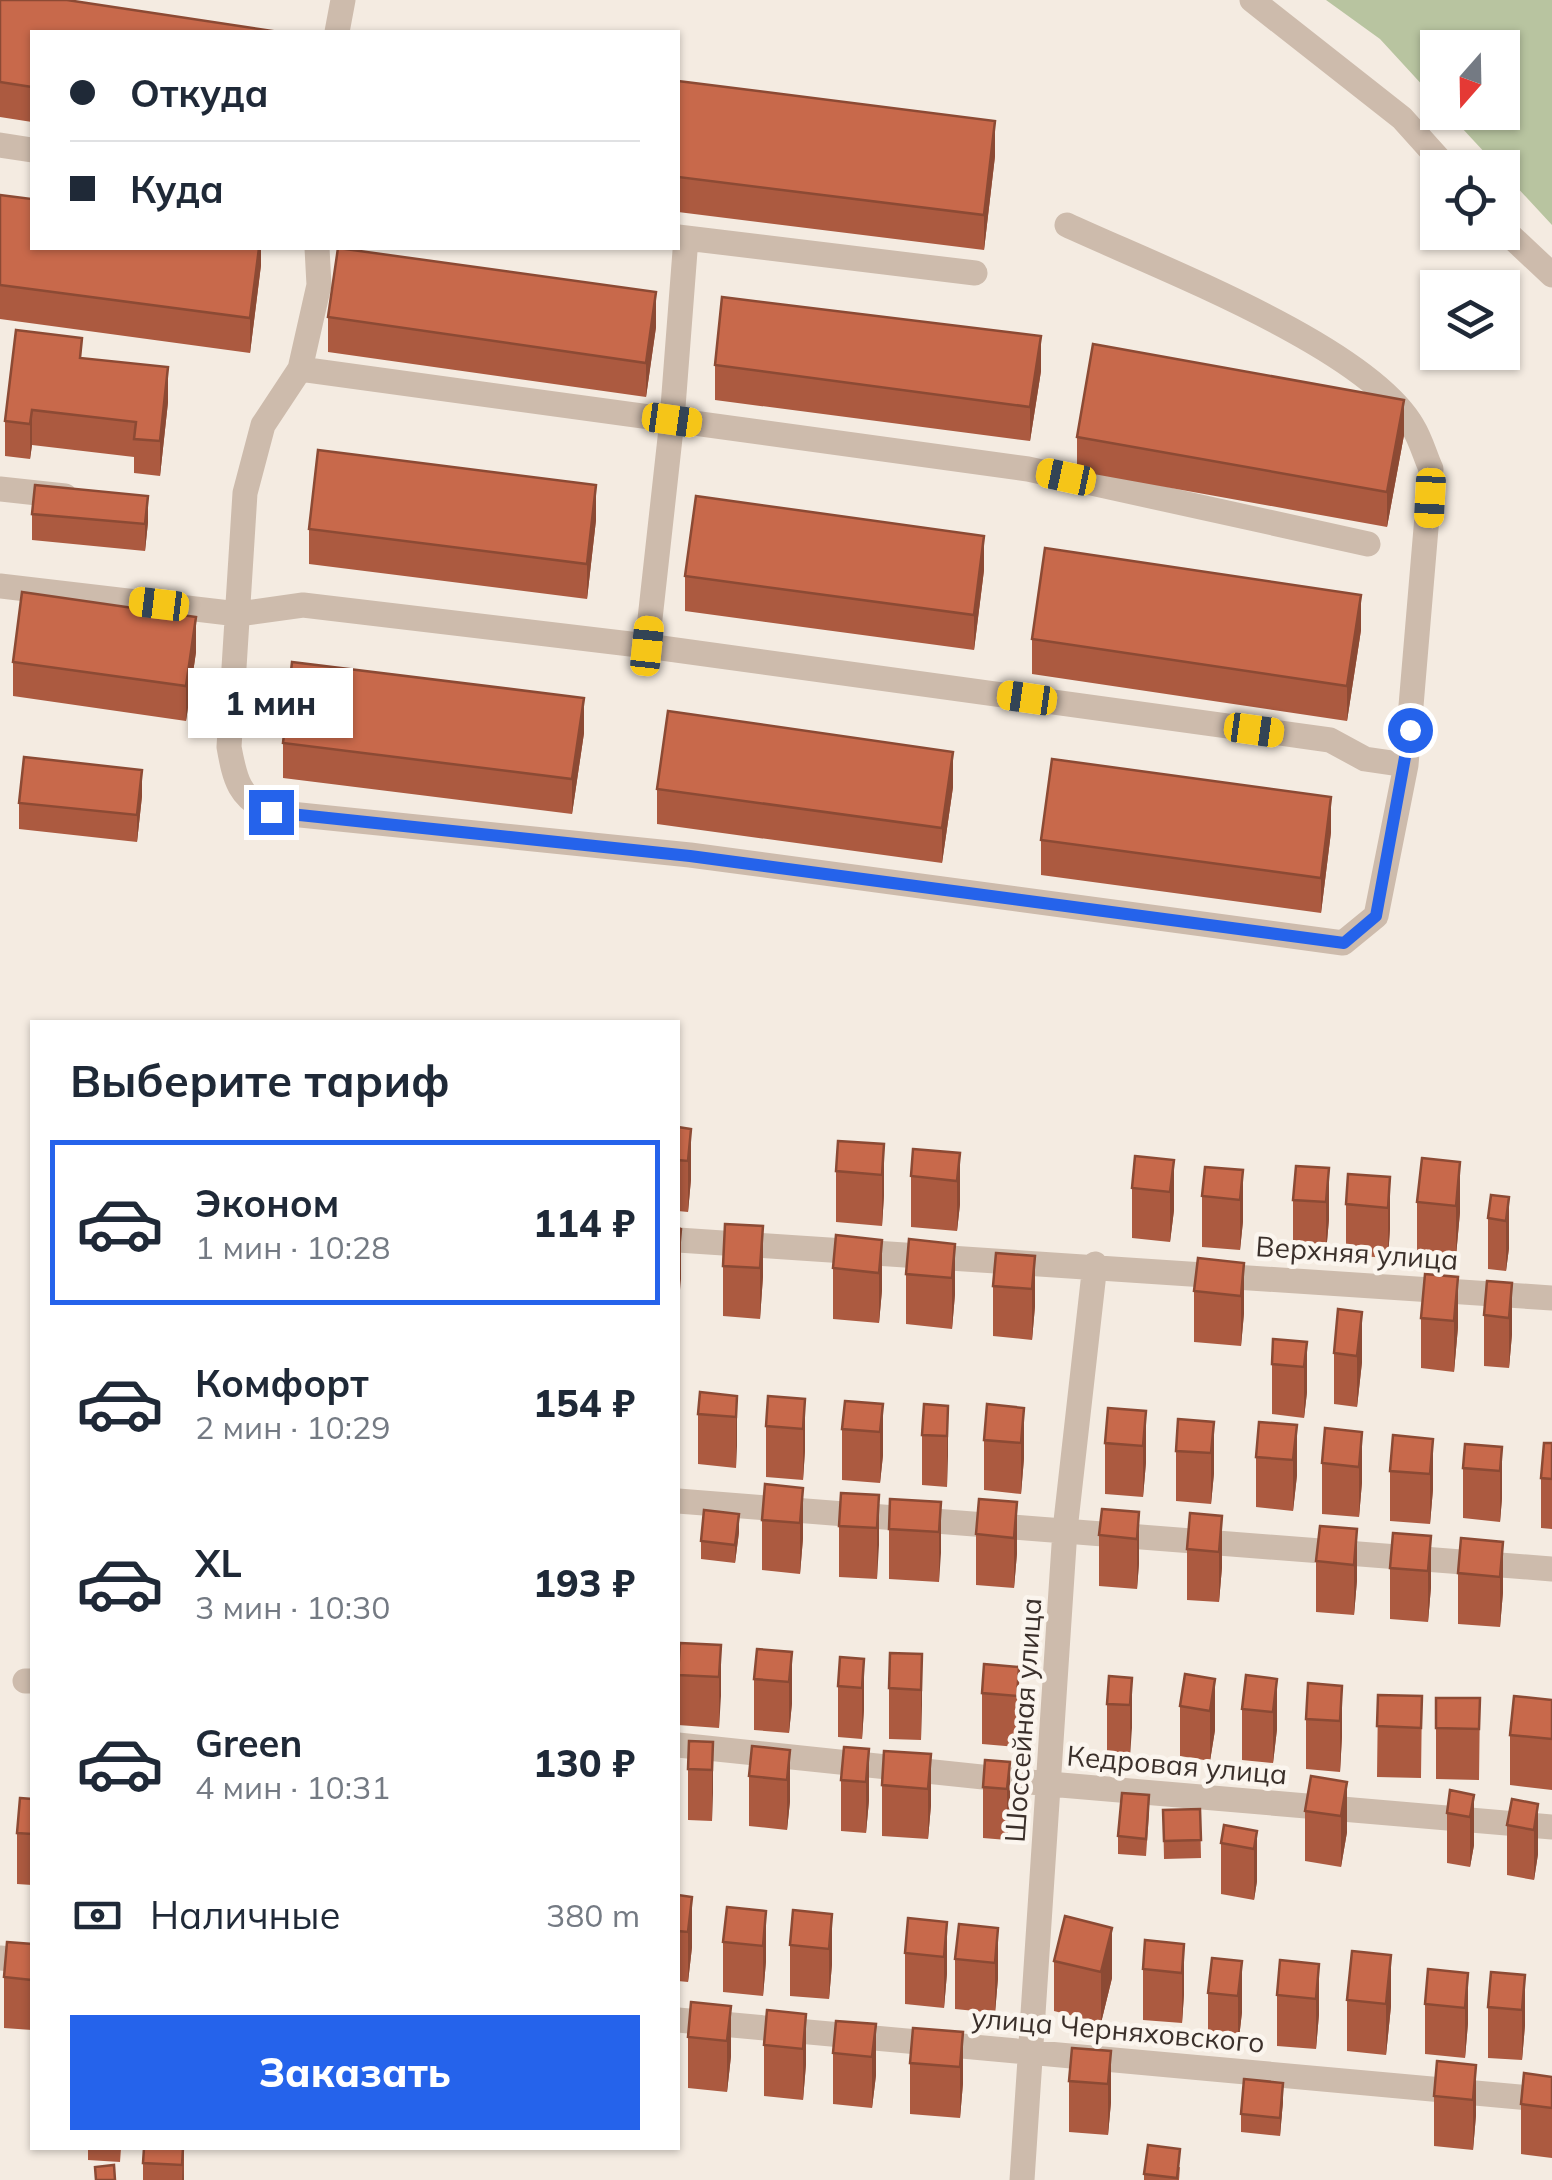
<!DOCTYPE html>
<html lang="ru">
<head>
<meta charset="utf-8">
<style>
  :root { --surface:#fff; --page:#f6f6f7; --text:#1f2937; --muted:#747a83; --line:#e0e1e3; --accent:#2563eb }
  body { margin:0; font-family:Mulish,sans-serif; background:var(--page); color:var(--text); height:100vh; display:flex; flex-direction:column; font-size:38px; white-space:nowrap }
  * { box-sizing:border-box; margin:0 }
  p { font-size:32px; color:var(--muted) }
  .icon { flex:none; width:55px; height:55px; fill:none; stroke:currentColor; stroke-width:2; stroke-linecap:round; stroke-linejoin:round }
  .map { position:relative; flex:1; overflow:hidden }
  .details { position:absolute; left:30px; top:1020px; width:650px; height:1130px; display:flex; flex-direction:column; background:var(--surface); border-radius:0px; box-shadow:0 2px 8px #0004 }
  .details>* { flex:none }
  .guide { position:absolute; left:30px; top:30px; width:650px; height:220px; border-radius:0px; box-shadow:0 2px 8px #0004; display:grid; align-content:center; height:220px; padding:0 40px; background:var(--surface) }
  .needle { width:65px; rotate:200deg }
  .controls { position:absolute; left:1420px; top:30px; display:grid; gap:20px }
  .controls a { display:grid; place-items:center; width:100px; height:100px; border-radius:0px; background:var(--surface); box-shadow:0 2px 8px #0004; font-size:50px }
  .end { position:absolute; width:45px; height:45px; margin:-22px; border:12px solid #2563eb; background:#fff; box-shadow:0 0 0 5px #fff }
  .from { border-radius:50% }
  .bubble { position:absolute; height:70px; border-radius:0px; background:var(--surface); box-shadow:0 2px 8px #0004; font-size:32px; font-weight:800; line-height:70px; text-align:center }
  .car { position:absolute; width:30px; height:60px; margin:-30px -15px; border-radius:12px; box-shadow:0 0 8px 2px #0007; background:linear-gradient(#f5c518 24%,#345 0 40%,#f5c518 0 76%,#345 0 86%,#f5c518 0) }
  .guide b { display:flex; align-items:center; gap:35px; height:95px; font-size:38px }
  .guide b+b { border-top:2px solid var(--line) }
  .guide i { width:25px; height:25px; background:var(--text) }
  ul { padding:0; list-style:none }
  li { display:flex; align-items:center; gap:30px; height:165px; margin:0 20px 15px; padding:0 20px; border:5px solid transparent; border-radius:0px }
  li div { flex:1 }
  li b { display:block; font-size:38px }
  li em { font-style:normal; font-weight:800 }
  li.current { border-color:var(--accent) }
  li>.icon { width:90px; height:90px; stroke-width:1.5 }
  h2 { padding:0 40px; font-size:45px; line-height:120px }
  .pay { display:flex; align-items:center; gap:25px; height:110px; padding:0 40px; font-size:38px }
  .pay p { margin-inline-start:auto }
  .primary-button { display:flex; gap:20px; margin-top:auto; padding:20px 40px }
  .primary-button a { flex:1; height:115px; border-radius:0px; background:var(--accent); color:#fff; font-size:40px; font-weight:800; line-height:115px; text-align:center }
  .map>svg:first-child { display:block }
</style>
</head>
<body>
<div class="map">
<svg width="1552" height="2180" viewBox="0 0 1552 2180">
  <rect width="100%" height="100%" fill="#f4ebe1"/>
  <path fill="#b8c4a0" d="M1326,0h226v225l-104,-112 54,-1v-64h-64l-1,53 -57,-62z"/>
  <g fill="none" stroke-linecap="round" stroke-linejoin="round">
    <path stroke="#cdbbac" stroke-width="25" d="M1252,0l150,118 45,50
      M337,32l6,-32
      M0,145l32,5
      M1502,228l50,47
      M678,237l297,36
      M317,248l2,37 -19,84 -37,56 -18,68 -16,254c6,33 10,51 42,65l419,43 653,88 33,-27 30,-151 25,-296c-6,-13 -10,-29 -18,-42 -46,-81 -258,-161 -346,-202
      M300,369l728,100 340,75
      M0,489l65,7
      M0,586l238,28 65,-9 344,41 683,94 35,19 41,6
      M647,646l25,-226 14,-182
      M678,1240l874,58
      M678,1501l874,68
      M25,1681h7
      M678,1745l371,39 503,43
      M0,1958l32,3
      M678,2020l874,80
      M1022,2180l43,-650 30,-266"/>
  </g>
  <path fill="#ac5a40" d="M0,0l32,32v90l-32,-5z
    M678,81l317,75 -11,94 -306,-38z
    M0,195l261,53v17l-11,88 -250,-34z
    M328,317l328,10 -10,70 -318,-45z
    M82,358l86,44 -8,74 -26,-3v-16l-102,-12 -2,14 -25,-3v-35z
    M715,365l326,6 -11,70 -315,-41z
    M1404,435l-17,92 -310,-56v-34z
    M32,514l116,8 -3,29 -113,-11z
    M596,520l-9,79 -278,-35v-35z
    M984,570l-10,80 -289,-39v-35z
    M1361,630l-14,91 -315,-47v-35z
    M196,652l-10,69 -173,-25v-34z
    M584,733l-12,81 -289,-36v-35z
    M953,787l-11,76 -285,-39v-35z
    M142,796l-5,46 -118,-13v-26z
    M1331,832l-10,81 -280,-38v-35z
    M678,1127l13,2v50l-3,33 -10,-1z
    M884,1144v51l-2,31 -46,-4v-51z
    M960,1153v51l-3,27 -46,-4v-51z
    M1422,1158l38,54 -4,44 -39,-3v-51z
    M1174,1160v50l-4,32 -38,-4v-50z
    M1329,1168v51l-3,34 -33,-3v-50z
    M1243,1170v51l-3,29 -38,-3v-51z
    M1390,1177v51l-2,30 -42,-3v-51z
    M1509,1197v51l-3,23 -18,-2v-51z
    M763,1226v50l-3,43 -37,-3v-50z
    M882,1240v50l-3,33 -46,-4v-51z
    M955,1244v50l-3,35 -46,-5v-50z
    M1035,1256v50l-3,34 -39,-4v-50z
    M1244,1263v50l-3,33 -47,-4v-51z
    M1425,1274l33,53 -4,45 -33,-4v-50z
    M1512,1283v51l-3,34 -25,-2v-51z
    M1338,1309l24,53 -5,45 -23,-3v-51z
    M1307,1342v50l-3,26 -32,-4v-50z
    M737,1396l-1,72 -38,-4v-50z
    M805,1399v51l-2,30 -37,-3v-51z
    M883,1404v51l-3,28 -38,-3v-51z
    M948,1406l-1,81 -25,-2v-50z
    M1024,1408v50l-3,36 -37,-4v-50z
    M1146,1411v51l-3,35 -38,-3v-51z
    M1214,1422v51l-3,31 -35,-3v-50z
    M1297,1425v50l-4,36 -37,-4v-50z
    M1362,1432v50l-3,35 -37,-3v-51z
    M1433,1439v50l-3,35 -40,-3v-50z
    M1552,1443v86l-11,-1v-50z
    M1502,1447v51l-2,24 -37,-4v-50z
    M803,1488v50l-3,36 -38,-4v-50z
    M879,1495l-2,84 -38,-2v-51z
    M941,1502l-2,80 -50,-3v-50z
    M1017,1502v51l-3,35 -38,-3v-51z
    M1139,1512v51l-2,26 -38,-3v-51z
    M1222,1516v51l-3,35 -32,-2v-51z
    M1357,1529v51l-3,35 -38,-3v-51z
    M739,1532l-4,31 -34,-4v-18z
    M1431,1536v51l-3,35 -38,-3v-51z
    M1503,1542v50l-3,35 -42,-3v-51z
    M721,1645l-2,83 -41,-3v-50z
    M792,1652v51l-3,30 -35,-3v-51z
    M922,1654l-1,86 -32,-1v-51z
    M864,1659v50l-2,30 -24,-2v-51z
    M1019,1667v50l-2,30 -35,-3v-51z
    M1132,1678l-2,78 -23,-2v-50z
    M1215,1679v51l-5,31 -30,-5v-50z
    M1277,1679v50l-4,34 -31,-3v-51z
    M1342,1686v50l-2,36 -34,-3v-50z
    M1378,1695l44,1 -1,82 -44,-1z
    M1436,1698h44l-1,82 -43,-1z
    M1552,1700v90l-42,-5v-50z
    M713,1742l-1,79 -24,-1v-51z
    M869,1749v51l-3,33 -25,-2v-51z
    M790,1750v51l-3,29 -38,-4v-50z
    M931,1754v51l-3,34 -46,-3v-51z
    M1010,1762v51l-3,27 -24,-2v-51z
    M1347,1782v50l-6,35 -36,-6v-50z
    M1474,1795v50l-4,22 -23,-4v-50z
    M32,1799v86l-15,-1v-51z
    M1538,1804v50l-4,26 -27,-5v-50z
    M1200,1809l1,49 -37,1 -1,-49z
    M1149,1813l-3,43 -28,-2v-18z
    M1257,1831v50l-3,19 -33,-6v-51z
    M678,1895l14,2v50l-4,35 -10,-1z
    M766,1911v50l-3,35 -40,-4v-50z
    M832,1914v50l-3,35 -39,-3v-51z
    M1065,1916l47,62 -11,45 -47,-12v-50z
    M947,1922v51l-3,35 -39,-4v-51z
    M998,1928v50l-3,35 -40,-4v-50z
    M32,1944v86l-28,-2v-51z
    M1184,1944v50l-2,29 -39,-3v-51z
    M1391,1955v51l-5,49 -39,-4v-51z
    M1242,1961v51l-4,35 -30,-4v-50z
    M1319,1964v50l-3,35 -39,-3v-51z
    M1468,1973v50l-3,35 -40,-4v-50z
    M1525,1975v50l-3,35 -34,-2v-51z
    M731,2006v50l-4,36 -39,-4v-51z
    M806,2014v50l-3,36 -39,-4v-51z
    M876,2024v51l-4,33 -39,-4v-51z
    M963,2032v51l-3,35 -50,-4v-51z
    M1111,2051v51l-3,33 -39,-3v-51z
    M1476,2065v50l-3,35 -39,-4v-50z
    M1552,2077v81l-31,-4v-50z
    M1283,2101l-3,35 -39,-4v-18z
    M88,2148h33l-1,14 -32,-2z
    M184,2148v32h-41v-17z
    M1180,2167l-1,13h-35v-6z"/>
  <path fill="#8c4a34" d="M995,121v35l-11,94v-35z
    M259,248h2v17l-11,88v-35z
    M656,292v35l-10,70v-34z
    M1041,336v35l-11,70v-34z
    M168,367v35l-8,74v-35z
    M1404,400v35l-17,92v-35z
    M32,410v35l-2,14v-35z
    M596,485v35l-9,79v-35z
    M148,496v26l-3,29v-27z
    M984,536v34l-10,80v-35z
    M1361,595v35l-14,91v-35z
    M196,617v35l-10,69v-35z
    M584,698v35l-12,81v-35z
    M953,752v35l-11,76v-35z
    M142,770v26l-5,46v-27z
    M1331,797v35l-10,81v-35z
    M691,1129v50l-3,33v-51z
    M884,1144v51l-2,31v-51z
    M960,1153v51l-3,27v-50z
    M1174,1160v50l-4,32v-50z
    M1460,1162v50l-4,44v-50z
    M1329,1168v51l-3,34v-51z
    M1243,1170v51l-3,29v-50z
    M1390,1177v51l-2,30v-50z
    M1509,1197v51l-3,23v-50z
    M763,1226v50l-3,43v-51z
    M681,1229v50l-3,33v-51z
    M882,1240v50l-3,33v-50z
    M955,1244v50l-3,35v-51z
    M1035,1256v50l-3,34v-51z
    M1244,1263v50l-3,33v-50z
    M1458,1277v50l-4,45v-51z
    M1512,1283v51l-3,34v-50z
    M1362,1312v50l-5,45v-51z
    M1307,1342v50l-3,26v-51z
    M737,1396v50l-1,22v-51z
    M805,1399v51l-2,30v-51z
    M883,1404v51l-3,28v-51z
    M948,1406v50l-1,31v-51z
    M1024,1408v50l-3,36v-51z
    M1146,1411v51l-3,35v-51z
    M1214,1422v51l-3,31v-51z
    M1297,1425v50l-4,36v-51z
    M1362,1432v50l-3,35v-50z
    M1433,1439v50l-3,35v-50z
    M1502,1447v51l-2,24v-51z
    M803,1488v50l-3,36v-51z
    M879,1495v50l-2,34v-51z
    M941,1502v51l-2,29v-50z
    M1017,1502v51l-3,35v-50z
    M1139,1512v51l-2,26v-50z
    M739,1514v18l-4,31v-18z
    M1222,1516v51l-3,35v-50z
    M1357,1529v51l-3,35v-50z
    M1431,1536v51l-3,35v-51z
    M1503,1542v50l-3,35v-50z
    M721,1645v51l-2,32v-51z
    M792,1652v51l-3,30v-51z
    M922,1654v51l-1,35v-50z
    M864,1659v50l-2,30v-51z
    M1019,1667v50l-2,30v-51z
    M1132,1678v50l-2,28v-51z
    M1215,1679v51l-5,31v-50z
    M1277,1679v50l-4,34v-51z
    M1342,1686v50l-2,36v-51z
    M713,1742v51l-1,28v-51z
    M869,1749v51l-3,33v-51z
    M790,1750v51l-3,29v-50z
    M931,1754v51l-3,34v-50z
    M1010,1762v51l-3,27v-51z
    M1347,1782v50l-6,35v-51z
    M1474,1795v50l-4,22v-50z
    M1538,1804v50l-4,26v-50z
    M1257,1831v50l-3,19v-51z
    M692,1897v50l-4,35v-50z
    M766,1911v50l-3,35v-50z
    M832,1914v50l-3,35v-50z
    M947,1922v51l-3,35v-51z
    M998,1928v50l-3,35v-50z
    M1112,1928v50l-11,45v-51z
    M1184,1944v50l-2,29v-50z
    M1391,1955v51l-5,49v-51z
    M1242,1961v51l-4,35v-51z
    M1319,1964v50l-3,35v-50z
    M1468,1973v50l-3,35v-50z
    M1525,1975v50l-3,35v-50z
    M731,2006v50l-4,36v-51z
    M806,2014v50l-3,36v-51z
    M876,2024v51l-4,33v-51z
    M963,2032v51l-3,35v-51z
    M1111,2051v51l-3,33v-51z
    M1476,2065v50l-3,35v-50z
    M1283,2083v18l-3,35v-18z
    M183,2148l1,32h-2z"/>
  <path fill="#c8694b" stroke="#8c4a34" stroke-width="2.5" d="M0,0h67l212,32h-247v55l-32,-5z
    M678,81l317,40 -11,94 -306,-38z
    M0,195l32,4v49h227l-9,70 -250,-33z
    M338,248l318,44 -10,71 -318,-46z
    M722,297l319,39 -11,71 -315,-42z
    M16,330l66,8 -2,20 88,9 -8,74 -26,-2 2,-17 -104,-12 -2,14 -25,-3z
    M1093,344l311,56 -17,92 -310,-55z
    M318,450l278,35 -9,79 -278,-35z
    M35,485l113,11 -3,28 -113,-10z
    M696,496l288,40 -10,79 -289,-39z
    M1045,548l316,47 -14,91 -315,-47z
    M22,592l174,25 -10,69 -173,-24z
    M292,662l292,36 -12,81 -289,-36z
    M668,711l285,41 -11,76 -285,-39z
    M24,757l118,13 -5,45 -118,-12z
    M1052,759l279,38 -10,81 -280,-38z
    M678,1127l13,2 -3,32 -10,-1z
    M838,1141l46,3 -2,31 -46,-4z
    M913,1149l47,4 -3,28 -46,-5z
    M1135,1156l39,4 -4,32 -38,-4z
    M1422,1158l38,4 -4,44 -39,-4z
    M1296,1166l33,2 -3,34 -33,-2z
    M1205,1167l38,3 -3,30 -38,-4z
    M1348,1174l42,3 -2,31 -42,-4z
    M1491,1195l18,2 -3,24 -18,-3z
    M725,1224l38,2 -3,42 -37,-2z
    M678,1228l3,1 -3,32z
    M836,1235l46,5 -3,33 -46,-5z
    M909,1239l46,5 -3,34 -46,-4z
    M996,1253l39,3 -3,33 -39,-3z
    M1198,1258l46,5 -3,33 -47,-5z
    M1425,1274l33,3 -4,44 -33,-3z
    M1487,1281l25,2 -3,35 -25,-3z
    M1338,1309l24,3 -5,44 -23,-3z
    M1273,1339l34,3 -3,25 -32,-3z
    M700,1392l37,4 -1,21 -38,-3z
    M768,1396l37,3 -2,30 -37,-3z
    M845,1401l38,3 -3,28 -38,-3z
    M924,1404l24,2 -1,30 -25,-1z
    M987,1404l37,4 -3,35 -37,-3z
    M1108,1408l38,3 -3,35 -38,-3z
    M1178,1419l36,3 -3,31 -35,-2z
    M1259,1422l38,3 -4,35 -37,-3z
    M1325,1428l37,4 -3,35 -37,-4z
    M1393,1435l40,4 -3,35 -40,-3z
    M1544,1443h8v36l-11,-1z
    M1465,1444l37,3 -2,24 -37,-3z
    M765,1484l38,4 -3,35 -38,-3z
    M841,1493l38,2 -2,33 -38,-2z
    M890,1499l51,3 -2,30 -50,-3z
    M979,1499l38,3 -3,36 -38,-4z
    M1102,1509l37,3 -2,27 -38,-4z
    M704,1510l35,4 -4,31 -34,-4z
    M1190,1513l32,3 -3,36 -32,-3z
    M1320,1526l37,3 -3,36 -38,-4z
    M1393,1533l38,3 -3,35 -38,-3z
    M1461,1538l42,4 -3,35 -42,-4z
    M680,1643l41,2 -2,32 -41,-2z
    M757,1649l35,3 -3,30 -35,-3z
    M890,1653l32,1 -1,36 -32,-2z
    M840,1657l24,2 -2,29 -24,-2z
    M984,1664l35,3 -2,29 -35,-3z
    M1185,1674l30,5 -5,32 -30,-5z
    M1246,1675l31,4 -4,33 -31,-3z
    M1109,1676l23,2 -2,27 -23,-1z
    M1308,1683l34,3 -2,35 -34,-2z
    M1378,1695l44,1 -1,32 -44,-2z
    M1514,1696l38,4v39l-42,-4z
    M1436,1698h44l-1,31 -43,-1z
    M689,1741l24,1 -1,28 -24,-1z
    M752,1746l38,4 -3,30 -38,-4z
    M844,1747l25,2 -3,33 -25,-2z
    M884,1751l47,3 -3,35 -46,-4z
    M985,1760l25,2 -3,27 -24,-2z
    M1311,1776l36,6 -6,34 -36,-5z
    M1450,1790l24,5 -4,22 -23,-4z
    M1122,1793l27,2 -3,44 -28,-3z
    M20,1798l12,1v35l-15,-1z
    M1512,1799l26,5 -4,26 -27,-5z
    M1200,1809l1,31 -37,1 -1,-31z
    M1224,1825l33,6 -3,18 -33,-6z
    M678,1895l14,2 -4,35 -10,-1z
    M727,1907l39,4 -3,35 -40,-4z
    M793,1910l39,4 -3,35 -39,-4z
    M1065,1916l47,12 -11,44 -47,-11z
    M908,1918l39,4 -3,35 -39,-4z
    M959,1924l39,4 -3,35 -40,-4z
    M1145,1940l39,4 -2,29 -39,-4z
    M7,1942l25,2v36l-28,-3z
    M1352,1951l39,4 -5,49 -39,-4z
    M1212,1958l30,3 -4,35 -30,-3z
    M1280,1960l39,4 -3,35 -39,-4z
    M1428,1969l40,4 -3,35 -40,-4z
    M1491,1972l34,3 -3,35 -34,-3z
    M691,2002l40,4 -4,35 -39,-4z
    M767,2010l39,4 -3,35 -39,-4z
    M836,2021l40,3 -4,33 -39,-4z
    M913,2028l50,4 -3,35 -50,-4z
    M1072,2048l39,3 -3,33 -39,-3z
    M1437,2061l39,4 -3,35 -39,-4z
    M1524,2073l28,4v31l-31,-4z
    M1244,2079l39,4 -3,35 -39,-4z
    M1148,2145l32,4 -3,29 -33,-4z
    M144,2148h39l-1,17 -39,-2z
    M114,2165l1,15h-19l-1,-13z"/>
  <g fill="none" stroke-linecap="round" stroke-linejoin="round">
    <path stroke="#2563eb" stroke-width="12" d="M271,812l419,44 654,87 32,-27 34,-186"/>
  </g>
  <g text-anchor="middle" stroke-width="9" stroke-linejoin="round" paint-order="stroke">
    <g font-size="28" fill="#3b302b" stroke="#fbf5ee">
      <text transform="translate(1357 1253) rotate(4)" y="10">Верхняя улица</text>
      <text transform="translate(1023 1720) rotate(-86)" y="10">Шоссейная улица</text>
      <text transform="translate(1177 1765) rotate(5)" y="10">Кедровая улица</text>
      <text transform="translate(1118 2030) rotate(5)" y="10">улица Черняховского</text>
    </g>
  </g>
</svg>
<div class="controls">
<a><svg class="needle" viewBox="-14 -14 28 28"><path d="M0-13l5 13h-10z" fill="#e53935"/><path d="M0 13l5-13h-10z" fill="#747a83"/></svg></a>
<a><svg class="icon" aria-label="locate" viewBox="0 0 24 24"><circle cx="12" cy="12" r="6"/><path d="M12 2v4M12 18v4M2 12h4M18 12h4"/></svg></a>
<a><svg class="icon" aria-label="layers" viewBox="0 0 24 24"><path d="M12 4l9 5-9 5-9-5zM3 14l9 5 9-5"/></svg></a>
</div>
<i class="end from" style="left:1410px;top:730px"></i>
<i class="end" style="left:271px;top:812px"></i>
<div class="bubble" style="left:188px;top:668px;width:165px">1 мин</div>
<i class="car" style="left:672px;top:420px;rotate:98deg"></i>
<i class="car" style="left:1066px;top:477px;rotate:282deg"></i>
<i class="car" style="left:1430px;top:498px;rotate:183deg"></i>
<i class="car" style="left:159px;top:604px;rotate:277deg"></i>
<i class="car" style="left:647px;top:646px;rotate:6deg"></i>
<i class="car" style="left:1027px;top:698px;rotate:278deg"></i>
<i class="car" style="left:1254px;top:730px;rotate:98deg"></i>
<div class="guide">
<b><i class="from"></i>Откуда</b>
<b><i></i>Куда</b>
</div>
<section class="details">
<h2>Выберите тариф</h2>
<ul>
<li class="current"><svg class="icon" aria-label="car" viewBox="0 0 24 24"><path d="M5 17H2v-5l4-1 3-4h7l3 4 3 1v5h-3M9 17h6M6 11h13"/><circle cx="7" cy="17" r="2"/><circle cx="17" cy="17" r="2"/></svg><div><b>Эконом</b><p>1 мин · 10:28</p></div><em>114 ₽</em></li>
<li><svg class="icon" aria-label="car" viewBox="0 0 24 24"><path d="M5 17H2v-5l4-1 3-4h7l3 4 3 1v5h-3M9 17h6M6 11h13"/><circle cx="7" cy="17" r="2"/><circle cx="17" cy="17" r="2"/></svg><div><b>Комфорт</b><p>2 мин · 10:29</p></div><em>154 ₽</em></li>
<li><svg class="icon" aria-label="car" viewBox="0 0 24 24"><path d="M5 17H2v-5l4-1 3-4h7l3 4 3 1v5h-3M9 17h6M6 11h13"/><circle cx="7" cy="17" r="2"/><circle cx="17" cy="17" r="2"/></svg><div><b>XL</b><p>3 мин · 10:30</p></div><em>193 ₽</em></li>
<li><svg class="icon" aria-label="car" viewBox="0 0 24 24"><path d="M5 17H2v-5l4-1 3-4h7l3 4 3 1v5h-3M9 17h6M6 11h13"/><circle cx="7" cy="17" r="2"/><circle cx="17" cy="17" r="2"/></svg><div><b>Green</b><p>4 мин · 10:31</p></div><em>130 ₽</em></li>
</ul>
<div class="pay"><svg class="icon" aria-label="cash" viewBox="0 0 24 24"><path d="M3 7h18v10H3z"/><circle cx="12" cy="12" r="2"/></svg>Наличные<p>380 m</p></div>
<div class="primary-button"><a>Заказать</a></div>
</section>
</div>
</body>
</html>
